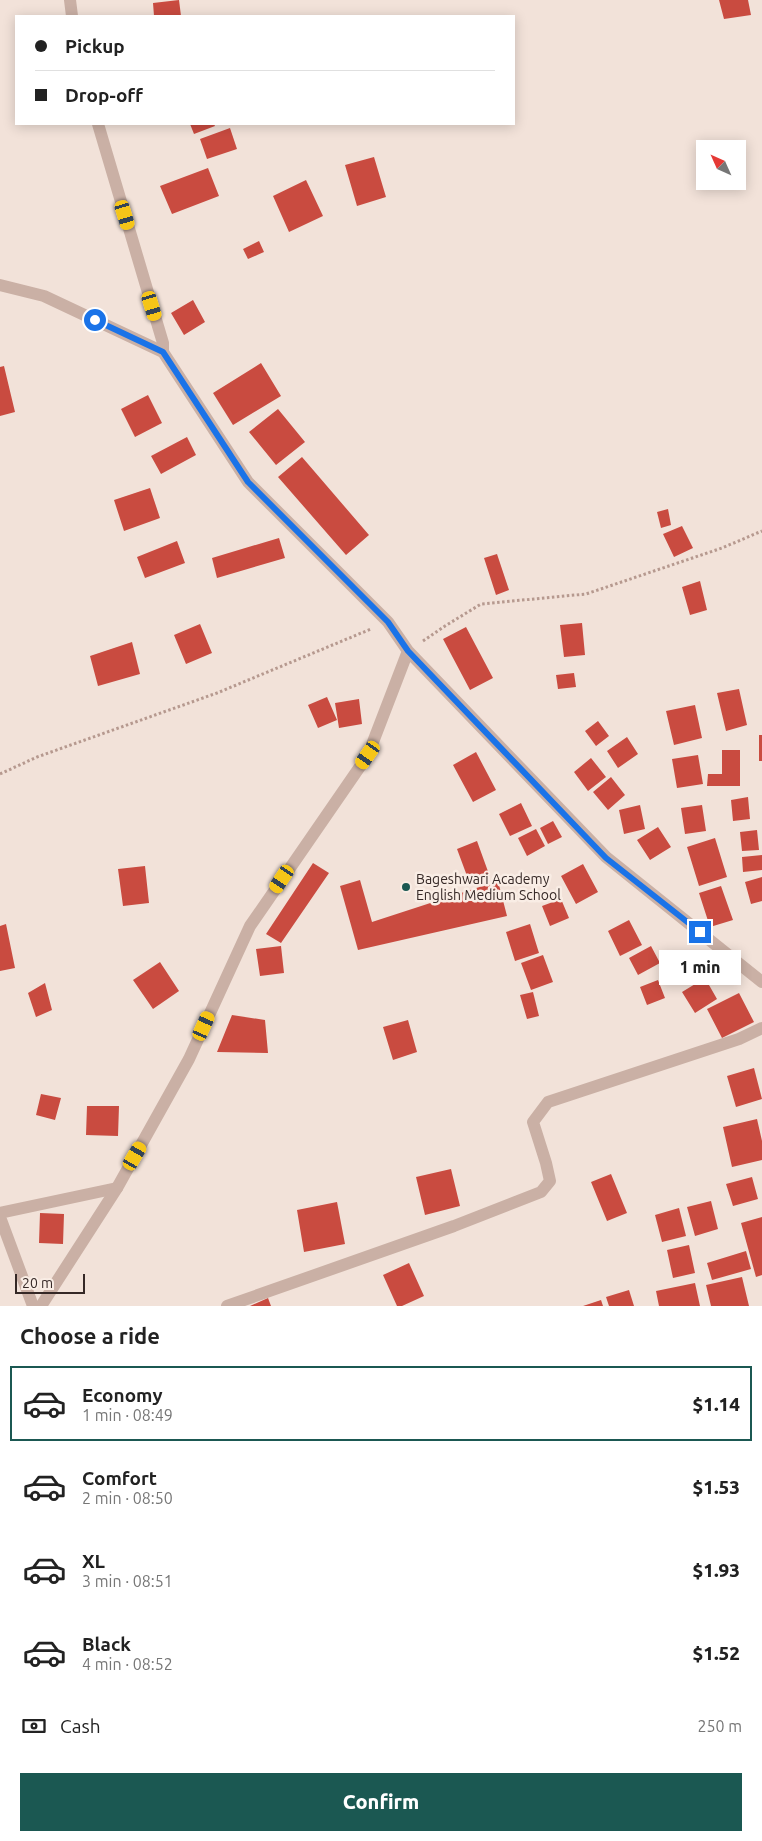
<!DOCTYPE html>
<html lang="en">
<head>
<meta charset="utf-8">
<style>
  :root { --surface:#fff; --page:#f6f6f6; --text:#222; --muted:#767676; --line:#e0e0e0; --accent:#1b5852 }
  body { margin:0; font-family:Ubuntu,sans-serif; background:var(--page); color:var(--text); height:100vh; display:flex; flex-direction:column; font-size:19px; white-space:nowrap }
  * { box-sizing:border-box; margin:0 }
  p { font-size:16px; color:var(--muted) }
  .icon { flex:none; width:28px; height:28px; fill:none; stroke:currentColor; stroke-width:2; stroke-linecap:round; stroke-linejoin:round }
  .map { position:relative; height:1306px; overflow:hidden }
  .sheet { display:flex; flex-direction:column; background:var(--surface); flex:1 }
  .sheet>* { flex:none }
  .banner { position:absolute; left:15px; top:15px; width:500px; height:110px; border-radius:0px; box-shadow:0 2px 12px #0003; display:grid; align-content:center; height:110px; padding:0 20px; background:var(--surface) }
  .needle { width:32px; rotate:315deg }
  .buttons { position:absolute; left:696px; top:140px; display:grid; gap:10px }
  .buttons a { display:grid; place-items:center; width:50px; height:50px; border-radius:0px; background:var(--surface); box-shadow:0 2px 12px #0003; font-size:25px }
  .scale { position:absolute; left:15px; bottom:12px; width:70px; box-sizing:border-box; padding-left:5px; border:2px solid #352826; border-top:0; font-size:14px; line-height:18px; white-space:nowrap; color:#352826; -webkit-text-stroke:4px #f9ede5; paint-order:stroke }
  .end { position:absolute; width:22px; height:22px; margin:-11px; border:6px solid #1a73e8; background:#fff; box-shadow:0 0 0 2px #fff }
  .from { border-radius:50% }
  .bubble { position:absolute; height:35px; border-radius:0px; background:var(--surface); box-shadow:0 2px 12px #0003; font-size:16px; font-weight:800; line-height:35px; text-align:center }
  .car { position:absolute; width:15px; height:30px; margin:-15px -8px; border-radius:6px; box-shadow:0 0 4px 1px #0007; background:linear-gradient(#f5c518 24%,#345 0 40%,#f5c518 0 76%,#345 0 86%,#f5c518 0) }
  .banner b { display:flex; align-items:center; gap:18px; height:48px; font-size:19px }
  .banner b+b { border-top:1px solid var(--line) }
  .banner i { width:12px; height:12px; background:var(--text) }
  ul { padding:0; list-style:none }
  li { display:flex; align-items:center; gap:15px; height:75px; margin:0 10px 8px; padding:0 10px; border:2px solid transparent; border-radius:0px }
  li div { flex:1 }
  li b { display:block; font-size:19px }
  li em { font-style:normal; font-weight:800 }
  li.active { border-color:var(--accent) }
  li>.icon { width:45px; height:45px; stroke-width:1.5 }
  h2 { padding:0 20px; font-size:22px; line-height:60px }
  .pay { display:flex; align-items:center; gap:12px; height:55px; padding:0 20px; font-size:19px }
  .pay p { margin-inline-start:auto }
  .button { display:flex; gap:10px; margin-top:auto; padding:10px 20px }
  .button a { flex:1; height:58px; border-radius:0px; background:var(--accent); color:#fff; font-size:20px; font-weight:800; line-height:58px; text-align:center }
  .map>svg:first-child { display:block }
</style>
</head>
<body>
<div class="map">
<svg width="762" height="1306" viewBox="0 0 762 1306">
  <rect width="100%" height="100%" fill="#f2e2d9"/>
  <path fill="#c94b40" d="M179,0l2,16h-27l-1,-13z
    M719,0h29l3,15 -27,4z
    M190,124h24l1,2 -21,8z
    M230,128l7,21 -30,10 -7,-20z
    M374,157l12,40 -29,9 -12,-41z
    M208,168l11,28 -47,18 -12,-28z
    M306,180l17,36 -34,16 -16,-36z
    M259,241l5,11 -16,7 -5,-10z
    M193,300l12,22 -21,13 -13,-22z
    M261,363l20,33 -48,29 -20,-32z
    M4,366l11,46 -15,4v-49z
    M148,395l14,28 -27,14 -14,-28z
    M278,409l27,33 -29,23 -27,-33z
    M187,437l9,18 -35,19 -10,-18z
    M302,457l67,78 -23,20 -68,-78z
    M150,488l10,30 -36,13 -10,-31z
    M668,509l3,16 -10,3 -4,-16z
    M682,526l11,22 -19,9 -11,-23z
    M279,538l6,20 -68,20 -5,-20z
    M177,541l8,22 -40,15 -8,-21z
    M497,554l12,36 -13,5 -12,-37z
    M700,581l7,29 -17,5 -8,-28z
    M582,623l3,32 -21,2 -4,-32z
    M200,624l12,29 -26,11 -12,-29z
    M466,627l27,51 -23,12 -27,-51z
    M132,642l8,32 -42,12 -8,-30z
    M574,673l2,14 -18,2 -2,-14z
    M739,689l8,36 -21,6 -9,-38z
    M327,697l10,23 -19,8 -10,-23z
    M359,699l3,25 -23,4 -4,-25z
    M695,705l7,33 -28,7 -8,-34z
    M598,721l11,15 -13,10 -11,-15z
    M759,735h3v26h-3z
    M627,737l11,17 -20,14 -11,-17z
    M722,750h18v36h-33l1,-12h14z
    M476,752l20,38 -23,12 -20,-37z
    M698,755l5,29 -26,4 -5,-29z
    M591,758l15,19 -18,14 -14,-19z
    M611,777l14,18 -17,15 -15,-18z
    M748,797l2,22 -17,2 -2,-21z
    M521,803l11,23 -22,10 -11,-22z
    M640,805l5,24 -21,5 -5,-24z
    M702,805l4,26 -21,3 -4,-26z
    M553,821l9,16 -14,7 -8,-16z
    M658,827l13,20 -21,13 -13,-20z
    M536,829l9,17 -18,10 -9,-18z
    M757,830l2,20 -17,1 -2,-19z
    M715,838l12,39 -28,9 -12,-39z
    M477,841l13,36 -20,7 -13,-35z
    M762,855v15l-19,2 -1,-15z
    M313,863l16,10 -48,70 -15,-9z
    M583,864l15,28 -22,12 -15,-28z
    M145,866l4,37 -26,3 -5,-37z
    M762,877v24l-11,3 -6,-22z
    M360,880l12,42 126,-41 9,35 -149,34 -18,-64z
    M721,886l12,34 -23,7 -11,-34z
    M561,899l8,19 -19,8 -8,-20z
    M629,920l13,25 -22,11 -12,-25z
    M6,924l9,44 -15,3v-45z
    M530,924l9,29 -24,8 -9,-29z
    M281,946l3,27 -24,3 -4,-27z
    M651,946l9,17 -22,12 -9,-17z
    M543,955l10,27 -22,8 -10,-27z
    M160,962l19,29 -26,18 -20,-29z
    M705,978l12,21 -22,14 -13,-21z
    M658,980l7,18 -18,7 -7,-18z
    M45,983l7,27 -16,7 -8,-24z
    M533,992l6,24 -12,3 -7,-24z
    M739,993l15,29 -32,16 -15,-29z
    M232,1015l33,5 3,33 -51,-1z
    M408,1020l9,32 -24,8 -10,-33z
    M754,1068l8,31 -26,8 -9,-31z
    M41,1094l20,4 -6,22 -19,-5z
    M87,1106h32l-1,30 -32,-1z
    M757,1119l5,22v19l-30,7 -9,-40z
    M451,1169l9,37 -35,9 -9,-38z
    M611,1174l16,39 -20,8 -16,-39z
    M752,1177l6,22 -25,7 -7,-22z
    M711,1201l7,28 -23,7 -8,-29z
    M337,1202l8,42 -41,8 -7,-42z
    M679,1208l7,28 -24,6 -7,-27z
    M40,1213l24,1 -1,30 -24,-1z
    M762,1217v58l-6,2 -15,-54z
    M689,1245l6,28 -22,5 -6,-28z
    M746,1251l5,18 -39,11 -5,-17z
    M409,1263l15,33 -22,10h-5l-14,-31z
    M742,1277l7,29h-38l-5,-21z
    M695,1283l5,23h-41l-3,-15z
    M629,1290l5,16h-25l-3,-9z
    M268,1298l3,8h-21z
    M601,1300l2,6h-20z"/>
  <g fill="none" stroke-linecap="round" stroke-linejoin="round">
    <path stroke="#b6998f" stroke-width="3" stroke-dasharray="2.5 2.5" stroke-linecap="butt" d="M423,641l22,-15 36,-22 105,-10 136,-46 40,-17
      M0,774l37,-17 180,-64 154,-64"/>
    <path stroke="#cab0a5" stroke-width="12" d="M70,0l2,16
      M98,124l65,219v9
      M0,1213l117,-25
      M0,1217l33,89
      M227,1306l227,-80 87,-34 9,-11 -4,-18 -13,-41 15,-20 191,-63 23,-11"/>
    <path stroke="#cab0a5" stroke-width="12" d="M0,285l44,11 119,56 85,130 140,140 20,29 198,206 156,125
      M41,1306l76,-118 72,-129 61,-133 118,-171 40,-104"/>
  </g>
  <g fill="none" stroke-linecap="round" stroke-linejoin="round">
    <path stroke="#1a73e8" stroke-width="6" d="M95,320l68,32 85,130 140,140 20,29 198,207 94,74"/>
  </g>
  <circle fill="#1b5852" stroke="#f9ede5" stroke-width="2" cx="406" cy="887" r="5"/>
  <g text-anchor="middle" stroke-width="5" stroke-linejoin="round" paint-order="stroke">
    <g font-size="14" fill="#352826" stroke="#f9ede5" text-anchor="start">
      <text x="416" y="884">Bageshwari Academy<tspan x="416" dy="16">English Medium School</tspan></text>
    </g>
  </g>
</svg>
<div class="buttons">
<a><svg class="needle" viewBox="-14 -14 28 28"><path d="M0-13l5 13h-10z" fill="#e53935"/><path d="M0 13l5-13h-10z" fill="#767676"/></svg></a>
</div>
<div class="scale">20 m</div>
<i class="end from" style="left:95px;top:320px"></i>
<i class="end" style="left:700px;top:932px"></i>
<div class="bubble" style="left:659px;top:950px;width:82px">1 min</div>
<i class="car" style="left:125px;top:215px;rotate:163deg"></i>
<i class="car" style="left:152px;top:306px;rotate:163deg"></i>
<i class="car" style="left:368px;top:755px;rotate:215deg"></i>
<i class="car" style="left:282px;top:879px;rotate:214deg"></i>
<i class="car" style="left:204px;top:1026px;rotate:24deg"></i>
<i class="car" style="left:135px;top:1156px;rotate:30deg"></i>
<div class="banner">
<b><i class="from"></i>Pickup</b>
<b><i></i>Drop-off</b>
</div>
</div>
<section class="sheet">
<h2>Choose a ride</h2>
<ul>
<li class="active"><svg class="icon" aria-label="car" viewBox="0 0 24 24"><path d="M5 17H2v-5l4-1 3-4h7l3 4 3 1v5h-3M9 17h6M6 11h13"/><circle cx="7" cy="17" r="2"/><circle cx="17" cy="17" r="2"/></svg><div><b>Economy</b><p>1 min · 08:49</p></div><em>$1.14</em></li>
<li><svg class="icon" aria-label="car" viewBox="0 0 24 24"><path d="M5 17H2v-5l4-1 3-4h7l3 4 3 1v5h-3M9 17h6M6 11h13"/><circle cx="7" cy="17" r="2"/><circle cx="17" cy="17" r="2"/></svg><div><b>Comfort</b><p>2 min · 08:50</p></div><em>$1.53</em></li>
<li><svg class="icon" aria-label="car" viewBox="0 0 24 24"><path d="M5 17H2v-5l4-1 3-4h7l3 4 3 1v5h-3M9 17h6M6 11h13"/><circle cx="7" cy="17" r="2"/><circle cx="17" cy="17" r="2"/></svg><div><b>XL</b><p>3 min · 08:51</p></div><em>$1.93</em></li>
<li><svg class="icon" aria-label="car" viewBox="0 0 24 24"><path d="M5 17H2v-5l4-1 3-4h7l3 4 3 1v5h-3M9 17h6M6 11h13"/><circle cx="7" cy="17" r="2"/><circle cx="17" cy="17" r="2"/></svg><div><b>Black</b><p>4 min · 08:52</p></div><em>$1.52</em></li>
</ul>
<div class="pay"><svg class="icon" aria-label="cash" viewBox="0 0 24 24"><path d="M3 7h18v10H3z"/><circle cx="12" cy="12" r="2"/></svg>Cash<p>250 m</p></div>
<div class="button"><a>Confirm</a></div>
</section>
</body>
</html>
